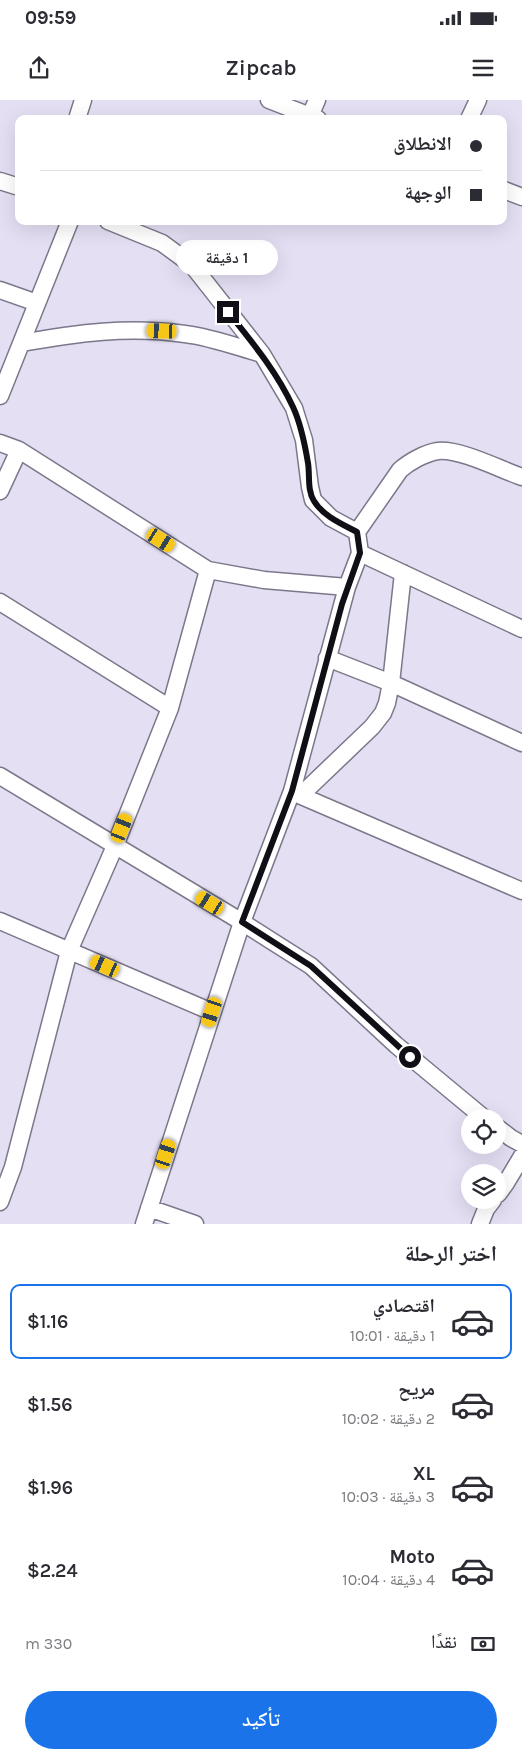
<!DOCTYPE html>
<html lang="ar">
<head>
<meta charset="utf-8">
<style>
  :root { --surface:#fff; --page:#f2f2f3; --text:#2b2b33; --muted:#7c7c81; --line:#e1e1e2; --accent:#1a73e8 }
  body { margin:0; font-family:Karla,"Noto Naskh Arabic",sans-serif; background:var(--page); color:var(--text); direction:rtl; height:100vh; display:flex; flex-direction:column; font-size:19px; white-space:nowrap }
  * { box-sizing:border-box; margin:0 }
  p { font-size:16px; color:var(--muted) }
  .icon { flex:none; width:28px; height:28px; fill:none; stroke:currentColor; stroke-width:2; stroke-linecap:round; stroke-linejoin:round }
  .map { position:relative; height:1124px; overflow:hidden; direction:ltr }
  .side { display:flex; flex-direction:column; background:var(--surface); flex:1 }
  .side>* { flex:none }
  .banner { position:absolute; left:15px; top:15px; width:492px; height:110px; border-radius:10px; box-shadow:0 5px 20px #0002; direction:rtl; display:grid; align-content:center; height:110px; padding:0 25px; background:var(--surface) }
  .controls { position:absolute; left:461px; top:1009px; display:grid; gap:10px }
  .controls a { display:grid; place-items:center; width:45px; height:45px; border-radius:50%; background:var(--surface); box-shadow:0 5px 20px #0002; font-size:25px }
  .end { position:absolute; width:22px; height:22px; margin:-11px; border:6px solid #110f16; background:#fff; box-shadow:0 0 0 2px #fff }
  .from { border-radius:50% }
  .bubble { position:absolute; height:35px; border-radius:18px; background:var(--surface); box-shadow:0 5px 20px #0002; font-size:16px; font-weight:600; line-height:35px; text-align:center; direction:rtl }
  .car { position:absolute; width:15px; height:30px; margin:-15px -8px; border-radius:6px; box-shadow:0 0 4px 1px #0007; background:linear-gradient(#f5c518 24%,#345 0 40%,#f5c518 0 76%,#345 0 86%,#f5c518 0) }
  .banner b { display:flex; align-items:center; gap:18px; height:48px; font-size:19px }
  .banner b+b { border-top:1px solid var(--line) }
  .banner i { width:12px; height:12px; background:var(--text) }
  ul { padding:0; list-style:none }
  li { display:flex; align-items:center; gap:15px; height:75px; margin:0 10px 8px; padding:0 15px; border:2px solid transparent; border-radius:10px }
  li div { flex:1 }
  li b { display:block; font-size:19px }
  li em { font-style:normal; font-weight:600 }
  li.selected { border-color:var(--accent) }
  li>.icon { width:45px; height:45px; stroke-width:1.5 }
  h2 { padding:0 25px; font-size:22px; line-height:60px }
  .pay { display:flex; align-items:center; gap:12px; height:55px; padding:0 25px; font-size:19px }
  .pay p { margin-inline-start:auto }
  .cta { display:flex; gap:10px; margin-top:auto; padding:10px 25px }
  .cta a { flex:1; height:58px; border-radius:30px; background:var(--accent); color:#fff; font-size:20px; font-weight:600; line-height:58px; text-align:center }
  .status { display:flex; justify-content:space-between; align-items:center; height:35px; padding:0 25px; background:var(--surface); direction:ltr }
  .status svg { height:14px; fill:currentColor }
  header { display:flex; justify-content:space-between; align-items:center; height:65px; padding:0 25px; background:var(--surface); font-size:22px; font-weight:600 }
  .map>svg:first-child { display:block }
</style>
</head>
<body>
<div class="status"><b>09:59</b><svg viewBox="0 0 49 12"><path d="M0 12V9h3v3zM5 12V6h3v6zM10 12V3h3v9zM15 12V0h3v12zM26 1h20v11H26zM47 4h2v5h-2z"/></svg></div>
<header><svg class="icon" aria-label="menu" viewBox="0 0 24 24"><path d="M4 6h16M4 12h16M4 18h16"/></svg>Zipcab<svg class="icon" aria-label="share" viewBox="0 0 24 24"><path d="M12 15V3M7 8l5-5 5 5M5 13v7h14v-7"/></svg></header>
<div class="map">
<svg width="522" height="1124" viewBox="0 0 522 1124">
  <rect width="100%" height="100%" fill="#e5dff4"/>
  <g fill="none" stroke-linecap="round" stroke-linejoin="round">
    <g stroke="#7c778a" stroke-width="19">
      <path id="minor" d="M269,0l49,19
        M310,16l7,-16
        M77,19l6,-19
        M469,19l9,-19
        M0,81l19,6
        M504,90l18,7
        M108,121l54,22 30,22 70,89 32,54 10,32 6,47 3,13 18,18 26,14 3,21 -13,34 -55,204 -50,131 -98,302
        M0,190l37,13
        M22,243c55,-10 106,-17 163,-9 26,3 52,13 77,20
        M0,296l70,-175
        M0,343l19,7 189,120 56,10 83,7
        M0,391l19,-41
        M357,432l43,-62c9,-8 25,-17 38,-19 23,-2 61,18 84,26
        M360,453l162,76
        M0,502l170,106
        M327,558l64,25 131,60
        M0,676l242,146 69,44 85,79 88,73
        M292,692l230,99
        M301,695l71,-68 11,-14 4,-10 4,-20 12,-110
        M0,821l212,91
        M498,1028l13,10 11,6
        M498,1094l8,-11 16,-27
        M0,1102l13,-35 56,-216 46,-105 55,-138 38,-138
        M149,1108l46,16
        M480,1124l6,-15 7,-9"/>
    </g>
    <use href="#minor" stroke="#fff" stroke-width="16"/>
  </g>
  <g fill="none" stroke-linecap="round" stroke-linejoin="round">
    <path stroke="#110f16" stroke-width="6" d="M228,212c24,30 49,60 65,95 8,17 12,38 15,56 2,12 -1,27 6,38 9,15 28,23 43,31l3,21 -18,51 -50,187 -50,131 69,44 99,91"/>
  </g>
</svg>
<div class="controls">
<a><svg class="icon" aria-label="locate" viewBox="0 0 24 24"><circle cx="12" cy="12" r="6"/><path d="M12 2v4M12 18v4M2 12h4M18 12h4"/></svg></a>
<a><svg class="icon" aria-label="layers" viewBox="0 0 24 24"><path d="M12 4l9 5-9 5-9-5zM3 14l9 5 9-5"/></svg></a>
</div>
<i class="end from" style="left:410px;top:957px"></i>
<i class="end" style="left:228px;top:212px"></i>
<div class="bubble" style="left:176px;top:140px;width:102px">1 دقيقة</div>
<i class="car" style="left:162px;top:231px;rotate:272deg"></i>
<i class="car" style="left:161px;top:440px;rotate:122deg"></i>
<i class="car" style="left:122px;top:728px;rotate:22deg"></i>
<i class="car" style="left:210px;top:803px;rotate:301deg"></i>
<i class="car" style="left:105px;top:866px;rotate:294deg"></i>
<i class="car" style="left:212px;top:912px;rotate:198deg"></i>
<i class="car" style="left:166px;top:1054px;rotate:18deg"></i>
<div class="banner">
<b><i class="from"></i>الانطلاق</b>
<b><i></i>الوجهة</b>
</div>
</div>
<section class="side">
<h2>اختر الرحلة</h2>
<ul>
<li class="selected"><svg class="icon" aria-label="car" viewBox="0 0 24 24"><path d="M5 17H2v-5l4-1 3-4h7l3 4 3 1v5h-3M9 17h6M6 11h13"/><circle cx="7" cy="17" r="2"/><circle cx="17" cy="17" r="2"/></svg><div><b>اقتصادي</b><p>1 دقيقة · 10:01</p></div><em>$1.16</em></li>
<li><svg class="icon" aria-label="car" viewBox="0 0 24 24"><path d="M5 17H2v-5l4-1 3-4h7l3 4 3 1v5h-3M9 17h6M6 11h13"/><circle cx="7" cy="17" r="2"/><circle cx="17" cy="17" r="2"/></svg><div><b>مريح</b><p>2 دقيقة · 10:02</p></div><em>$1.56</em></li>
<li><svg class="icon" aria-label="car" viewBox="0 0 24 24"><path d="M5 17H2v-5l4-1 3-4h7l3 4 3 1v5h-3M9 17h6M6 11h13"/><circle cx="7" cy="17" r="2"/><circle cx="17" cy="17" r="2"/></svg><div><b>XL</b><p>3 دقيقة · 10:03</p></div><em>$1.96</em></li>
<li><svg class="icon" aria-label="car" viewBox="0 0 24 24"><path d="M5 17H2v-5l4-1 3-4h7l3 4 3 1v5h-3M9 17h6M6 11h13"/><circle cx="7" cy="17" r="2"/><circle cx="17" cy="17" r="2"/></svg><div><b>Moto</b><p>4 دقيقة · 10:04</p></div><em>$2.24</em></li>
</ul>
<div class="pay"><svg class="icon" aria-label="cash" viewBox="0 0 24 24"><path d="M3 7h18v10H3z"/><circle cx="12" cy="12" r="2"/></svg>نقدًا<p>330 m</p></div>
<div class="cta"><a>تأكيد</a></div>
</section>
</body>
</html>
